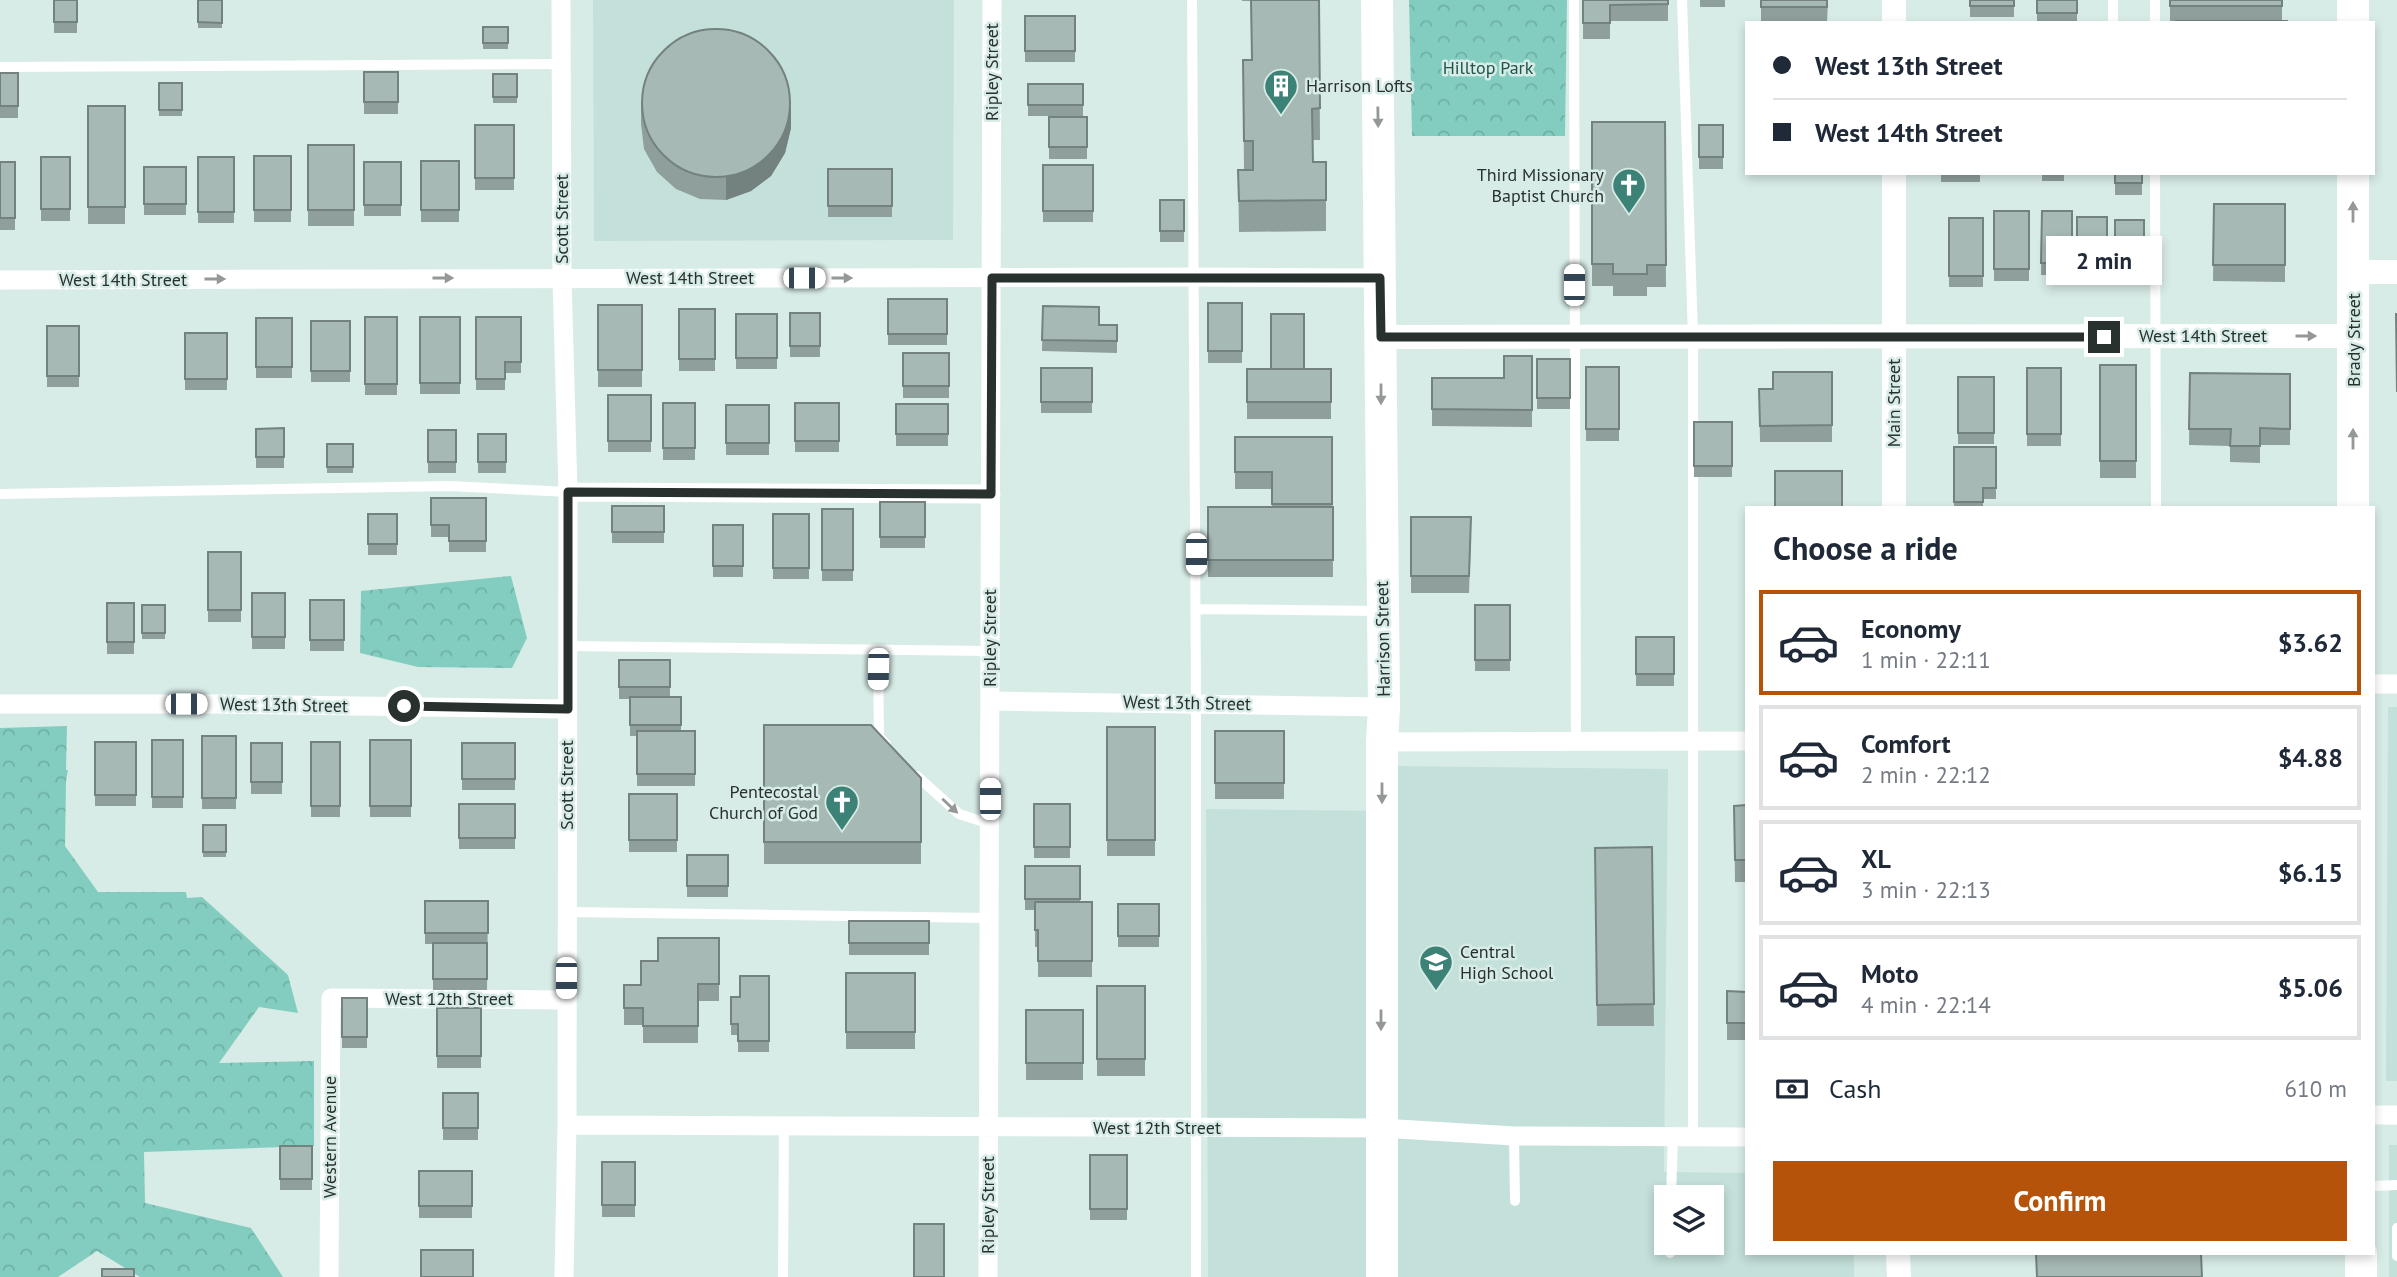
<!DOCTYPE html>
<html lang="en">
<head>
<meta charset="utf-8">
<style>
  :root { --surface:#fff; --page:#f2f2f3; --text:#1f2937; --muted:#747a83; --line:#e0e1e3; --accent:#b45309 }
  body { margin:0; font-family:"PT Sans",sans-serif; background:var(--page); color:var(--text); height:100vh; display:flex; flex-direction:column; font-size:26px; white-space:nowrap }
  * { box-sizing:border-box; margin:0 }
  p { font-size:23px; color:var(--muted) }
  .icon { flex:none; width:38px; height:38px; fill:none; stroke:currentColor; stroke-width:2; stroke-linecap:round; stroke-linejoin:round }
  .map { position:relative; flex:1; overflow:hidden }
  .side { position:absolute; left:1745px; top:506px; width:630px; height:749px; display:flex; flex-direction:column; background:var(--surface); border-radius:0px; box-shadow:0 4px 10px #0003 }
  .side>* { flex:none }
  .guide { position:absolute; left:1745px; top:21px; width:630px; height:154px; border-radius:0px; box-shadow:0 4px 10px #0003; display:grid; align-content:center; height:154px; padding:0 28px; background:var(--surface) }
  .fabs { position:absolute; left:1654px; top:1185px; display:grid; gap:14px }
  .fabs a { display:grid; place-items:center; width:70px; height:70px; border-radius:0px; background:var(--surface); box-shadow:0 4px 10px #0003; font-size:35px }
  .end { position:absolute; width:32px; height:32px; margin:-16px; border:9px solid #29312f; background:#fff; box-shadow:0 0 0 4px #fff }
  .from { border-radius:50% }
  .bubble { position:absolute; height:49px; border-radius:0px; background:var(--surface); box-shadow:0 4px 10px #0003; font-size:23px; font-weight:800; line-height:49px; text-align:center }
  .car { position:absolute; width:21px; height:42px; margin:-21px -10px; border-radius:9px; box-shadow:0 0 5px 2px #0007; background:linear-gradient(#fff 24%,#345 0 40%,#fff 0 76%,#345 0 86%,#fff 0) }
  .guide b { display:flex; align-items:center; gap:24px; height:66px; font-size:26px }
  .guide b+b { border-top:2px solid var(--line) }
  .guide i { width:18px; height:18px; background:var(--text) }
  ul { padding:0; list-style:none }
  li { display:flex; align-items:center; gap:21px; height:105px; margin:0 14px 10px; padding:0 14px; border:4px solid var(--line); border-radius:0px }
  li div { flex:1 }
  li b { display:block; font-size:26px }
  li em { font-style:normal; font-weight:800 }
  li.active { border-color:var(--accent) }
  li>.icon { width:63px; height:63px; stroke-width:1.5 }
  h2 { padding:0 28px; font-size:32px; line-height:84px }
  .pay { display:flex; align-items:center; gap:18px; height:77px; padding:0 28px; font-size:26px }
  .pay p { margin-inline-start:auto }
  .button { display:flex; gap:14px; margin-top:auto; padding:14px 28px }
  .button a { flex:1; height:80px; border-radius:0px; background:var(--accent); color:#fff; font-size:28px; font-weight:800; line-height:80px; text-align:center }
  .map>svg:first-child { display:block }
</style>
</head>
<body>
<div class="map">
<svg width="2397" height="1277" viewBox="0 0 2397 1277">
  <defs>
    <pattern id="forest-crowns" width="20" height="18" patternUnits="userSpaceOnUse" patternTransform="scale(1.75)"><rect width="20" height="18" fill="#82cdbf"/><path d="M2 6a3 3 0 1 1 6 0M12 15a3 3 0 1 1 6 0" fill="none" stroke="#70b0a4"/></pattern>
  </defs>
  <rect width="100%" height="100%" fill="#d8ece7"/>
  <path fill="#c4e0da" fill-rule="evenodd" d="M593,0h361l-1,240 -359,1z
    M2388,707h9v374h-11z
    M1394,766l274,3 -4,403 82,1v80h108v24h-646l-2,-468 187,2zM1666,1197h46v45h-46z
    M2389,1145h8v132h-8z"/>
  <path fill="url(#forest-crowns)" d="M1409,0h158l-2,136h-153z
    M511,576l16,62 -15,30 -94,-1 -58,-14 1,-62z
    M67,726l-1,44h2l-2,11 -1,65 33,46h88l1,6 15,-1 86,78 10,38 -39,-6 -40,56 95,-2v85l-170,6 1,51 106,25 32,49h-143l-43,-26 -39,26h-58v-549z"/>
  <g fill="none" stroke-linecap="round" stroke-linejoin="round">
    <path stroke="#fff" stroke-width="10" d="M1192,0l4,703v574
      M1574,0l2,741
      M1682,0l11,337v799
      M2113,0v23
      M2155,23v-23
      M0,67l562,-3
      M2155,173l1,335
      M0,494l450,-8 118,6
      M1196,609l183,2
      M568,646l421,5
      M878,650l1,87 7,7
      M917,776l42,38 31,10
      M567,912l422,6
      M1514,1136l1,65
      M2373,1186l24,-1
      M1671,1197l2,-61
      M2397,1228v28
      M1670,1253v-11
      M783,1277l1,-150"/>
    <path stroke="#fff" stroke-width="19" d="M561,0l1,278 6,214 -1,633 -3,152
      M0,280l1195,-3 185,1
      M568,492l423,2
      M2373,684h24
      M990,701l394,6
      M0,704h213l355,5
      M1382,742l364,-1
      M2373,1115h24
      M567,1125l814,3 133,8 232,1
      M329,1277l2,-279 235,2
      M988,1277l4,-1277"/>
    <path stroke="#fff" stroke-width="24" d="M1894,0v23
      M2353,272h44
      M1381,337l973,-1
      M1894,508v-335
      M1898,1253l1,24"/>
    <path stroke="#fff" stroke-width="32" d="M1377,0l7,707 -2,35v535
      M2353,0v23
      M2353,508v-335
      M2361,1277v-24"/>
  </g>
  <path fill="#8f9f9c" d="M54,0h23v33h-23z
    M198,0h24v28h-24z
    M1242,0h77l1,140h-8l1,22h13v69l-87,1 -1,-62h6l-1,-110h8v-59h-9z
    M1583,0h85v21h-58v18h-27z
    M1700,0h25v7h-25z
    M1761,0h67l-1,23h-66z
    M1970,0h44v17h-44z
    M2037,0h40v23h-40z
    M2170,0h112v21l5,2h-117z
    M1025,16h50v46h-50z
    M483,27h25v22h-25z
    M364,72h34v42h-34z
    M0,73h18v45h-18z
    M493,74h24v29h-24z
    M159,83h23v33h-23z
    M1028,84h55v32h-55z
    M641,102l150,26 -6,25 -14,23 -20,15 -25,9 -26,-1 -24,-10 -19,-17 -13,-23 -3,-25z
    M88,106h37v118h-37z
    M1049,117h38v42h-38z
    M1592,122h73l1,165h-19v9h-34v-10h-21z
    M475,125h39v65h-39z
    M1699,125h24v44h-24z
    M308,145h46v81h-46z
    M254,156h37v66h-37z
    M41,157h29v64h-29z
    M198,157h36v66h-36z
    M421,161h38v61h-38z
    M0,162h15v68h-15z
    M364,162h37v54h-37z
    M1043,165h50v57h-50z
    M144,167h42v48h-42z
    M828,169h64v48h-64z
    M1941,173h39v9h-39z
    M2042,173h22v8h-22z
    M2115,173h27v22h-27z
    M1160,200h24v42h-24z
    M2214,204h71v78l-72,-1z
    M1994,211h35v70h-35z
    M2042,211h30v64h-31z
    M2077,217h30v53h-30z
    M1949,218h34v69h-34z
    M2115,220h29v48h-29z
    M888,299h59v46h-59z
    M1208,303h34v60h-34z
    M598,305h44v82h-44z
    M1043,306l56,19h18v28l-75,-2z
    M679,309h36v62h-36z
    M790,313h30v44h-30z
    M736,314h41v55h-41z
    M365,317h32v78h-32z
    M420,317h40v77h-40z
    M476,317h45v56h-16v17h-29z
    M256,318h36v60h-36z
    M311,321h39v61h-39z
    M47,326h32v61h-32z
    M185,333h42v57h-42z
    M903,353h46v45h-46z
    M1532,356v71l-100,-1v-48h72z
    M1537,359h33v50h-33z
    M2100,365h36v113h-36z
    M1586,367h33v74h-33z
    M1041,368h51v45h-51z
    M2027,368h34v78h-34z
    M1247,369h84v50h-84z
    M1832,372v70h-72l-1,-53h14z
    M2190,373l100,1v71h-30v18l-30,-1v-16l-41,-1z
    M1958,377h36v67h-36z
    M608,395h43v57h-43z
    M663,403h32v57h-32z
    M795,403h44v49h-44z
    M896,404h52v42h-52z
    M726,405h43v50h-43z
    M1694,422h38v55h-38z
    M284,428v40h-28v-39z
    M428,430h28v43h-28z
    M478,434h28v39h-28z
    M1235,437h97l1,140h-125v-70h64v-18h-37z
    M327,444h26v29h-26z
    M1954,447h42v52h-13v9h-29z
    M431,498h55v54h-37v-15h-18z
    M880,502h45v46h-45z
    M612,506h52v37h-52z
    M822,509h31v72h-31z
    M368,514h29v41h-29z
    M773,514h36v65h-36z
    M1411,517l60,17 -2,59h-58z
    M713,525h30v52h-30z
    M208,552h33v70h-33z
    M252,593h33v56h-33z
    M310,600h34v51h-34z
    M107,603h27v51h-27z
    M142,605h23v34h-23z
    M1475,605h35v66h-35z
    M1636,637h38v49h-38z
    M619,660h51v37h11v34h14v55h-58v-50h-7v-37h-11z
    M764,725l157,53v86h-157z
    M1107,727h48v129h-48z
    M1215,731h69v68h-69z
    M202,736h34v73h-34z
    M152,740h31v68h-31z
    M370,740h41v77h-41z
    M95,742h41v64h-41z
    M311,742h29v75h-29z
    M251,743h31v51h-31z
    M462,743h53v47h-53z
    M629,794h48v58h-48z
    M459,804h56v45h-56z
    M1034,804h36v54h-36z
    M1746,805v77h-11l-1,-76z
    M203,825h23v32h-23z
    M1652,847l2,179h-57l-2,-178z
    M687,855h41v42h-41z
    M1025,866h55v36h12v75h-54v-30h-3v-37h-10z
    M425,901h63l-1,89h-54v-46h-8z
    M1118,904h41v43h-41z
    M849,921h80v34h-80z
    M719,938v63h-21v42h-55v-18h-19v-40h17l17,-24z
    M846,973h69v76h-69z
    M769,976v76h-31v-17h-7v-38h9z
    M1097,986h48v90h-48z
    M1727,991l19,1v48h-19z
    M342,998h25v50h-25z
    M437,1008h44v60h-44z
    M1026,1010h57v70h-57z
    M443,1093h35v47h-35z
    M280,1146h32v44h-32z
    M1090,1155h37v65h-37z
    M602,1162h33v55h-33z
    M419,1171h53v47h-53z"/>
  <path fill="#74827f" d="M791,106v22l-6,25 -14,23 -20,15 -25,9v-22z"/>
  <path fill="#a6b9b5" stroke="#74827f" stroke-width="2" d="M54,0h23v22h-23z
    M198,0h24v23l-24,-1z
    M1251,0h68l1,108 -8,1 1,53h13v38l-87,1 -1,-31h15v-29h-9l-1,-81h9z
    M1583,0h85v4l-58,1v18h-27z
    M1761,0h66v7h-66z
    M1970,0h44v6h-44z
    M2037,0h40v13h-40z
    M2170,0h112v6h-112z
    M1025,16h50v35h-50z
    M2176,21h111v2h-111z
    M483,27h25v16h-25z
    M642 103a74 74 0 1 1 148 0a74 74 0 1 1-148 0Z
    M364,72h34v30h-34z
    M0,73h18v33h-18z
    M493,74h24v23h-24z
    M159,83h23v27h-23z
    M1028,84h55v21h-55z
    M88,106h37v101h-37z
    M1049,117h38v30h-38z
    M1592,122h73l1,143h-19v9h-34v-10h-21z
    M475,125h39v53h-39z
    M1699,125h24v32h-24z
    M308,145h46v65h-46z
    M254,156h37v54h-37z
    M41,157h29v52h-29z
    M198,157h36v55h-36z
    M421,161h38v49h-38z
    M0,162h15v56h-15z
    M364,162h37v43h-37z
    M1043,165h50v46h-50z
    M144,167h42v37h-42z
    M828,169h64v37h-64z
    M2115,173h27v10h-27z
    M1160,200h24v31h-24z
    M2214,204h71v61h-72z
    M1994,211h35v58h-35z
    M2042,211h30v52h-31z
    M2077,217h30v42h-30z
    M1949,218h34v58h-34z
    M2115,220h29v37h-29z
    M888,299h59v35h-59z
    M1208,303h34v48h-34z
    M598,305h44v65h-44z
    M1043,306l56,1v18h18v16l-75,-1z
    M679,309h36v50h-36z
    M790,313h30v33h-30z
    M736,314h41v44h-41z
    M1271,314h33v55h-33z
    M2396,314h1v78z
    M365,317h32v67h-32z
    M420,317h40v66h-40z
    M476,317h45v45h-16v17h-29z
    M256,318h36v49h-36z
    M311,321h39v50h-39z
    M47,326h32v50h-32z
    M185,333h42v46h-42z
    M903,353h46v33h-46z
    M1504,356h28v54l-100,-1v-31h72z
    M1537,359h33v39h-33z
    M2100,365h36v96h-36z
    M1586,367h33v62h-33z
    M1041,368h51v34h-51z
    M2027,368h34v66h-34z
    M1247,369h84v33h-84z
    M1773,372h59v53l-72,1 -1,-37h14z
    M2190,373l100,1v55l-30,-1v18h-30l1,-17h-42z
    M1958,377h36v56h-36z
    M608,395h43v46h-43z
    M663,403h32v45h-32z
    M795,403h44v38h-44z
    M896,404h52v30h-52z
    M726,405h43v38h-43z
    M1694,422h38v44h-38z
    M284,428v29h-28v-28z
    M428,430h28v32h-28z
    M478,434h28v28h-28z
    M1235,437h97v67h-60v-32h-37z
    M327,444h26v23h-26z
    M1954,447h42v41h-13v14h-29z
    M1775,471h67v37h-67z
    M431,498h55v43h-37v-16h-18z
    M880,502h45v35h-45z
    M612,506h52v26h-52z
    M1208,507h125v53h-125z
    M822,509h31v61h-31z
    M368,514h29v30h-29z
    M773,514h36v54h-36z
    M1411,517h60l-2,59h-58z
    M713,525h30v41h-30z
    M208,552h33v58h-33z
    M252,593h33v44h-33z
    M310,600h34v40h-34z
    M107,603h27v39h-27z
    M142,605h23v28h-23z
    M1475,605h35v55h-35z
    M1636,637h38v37h-38z
    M619,660h51v27h-51z
    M630,697h51v28h-51z
    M764,725h107l50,53v64h-157z
    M1107,727h48v113h-48z
    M637,731h58v43h-58z
    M1215,731h69v52h-69z
    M202,736h34v62h-34z
    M152,740h31v57h-31z
    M370,740h41v66h-41z
    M95,742h41v53h-41z
    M311,742h29v64h-29z
    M251,743h31v39h-31z
    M462,743h53v36h-53z
    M629,794h48v46h-48z
    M459,804h56v34h-56z
    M1034,804h36v43h-36z
    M1746,805v55h-11l-1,-54z
    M203,825h23v27h-23z
    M1652,847l2,157 -57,1 -2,-157z
    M687,855h41v31h-41z
    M1025,866h55v33h-55z
    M425,901h63v32h-63z
    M1035,902h57v59h-54v-31h-3z
    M1118,904h41v32h-41z
    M849,921h80v22h-80z
    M658,938h61v46h-21v42h-55v-18h-19v-23h17v-24h17z
    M433,943h54v36h-54z
    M846,973h69v59h-69z
    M740,976h29v65h-31v-17h-7v-27h9z
    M1097,986h48v73h-48z
    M1727,991l19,1v31h-19z
    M342,998h25v39h-25z
    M437,1008h44v48h-44z
    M1026,1010h57v53h-57z
    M443,1093h35v35h-35z
    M280,1146h32v33h-32z
    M1090,1155h37v54h-37z
    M602,1162h33v43h-33z
    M419,1171h53v35h-53z
    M914,1224h30v53h-30z
    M421,1250h52v27h-52z
    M2036,1253h165l1,24h-165z
    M102,1269h32v8h-32z"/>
  <defs><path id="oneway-solid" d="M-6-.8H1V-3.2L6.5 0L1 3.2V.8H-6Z" transform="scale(1.75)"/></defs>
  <g fill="#949897">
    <use href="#oneway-solid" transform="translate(1378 117) rotate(89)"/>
    <use href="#oneway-solid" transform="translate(2353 212) rotate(-90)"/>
    <use href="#oneway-solid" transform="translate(443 278)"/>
    <use href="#oneway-solid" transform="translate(842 278)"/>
    <use href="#oneway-solid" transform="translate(215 279)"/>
    <use href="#oneway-solid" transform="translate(2306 336)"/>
    <use href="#oneway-solid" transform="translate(1381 394) rotate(90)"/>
    <use href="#oneway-solid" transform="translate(2353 439) rotate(-90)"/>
    <use href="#oneway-solid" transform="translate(1382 793) rotate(90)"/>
    <use href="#oneway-solid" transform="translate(950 806) rotate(43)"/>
    <use href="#oneway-solid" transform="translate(1381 1020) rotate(90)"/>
  </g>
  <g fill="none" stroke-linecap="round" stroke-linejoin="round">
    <path stroke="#29312f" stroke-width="9" d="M404,706l164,3v-217l423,2 1,-216h388l1,59h723"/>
  </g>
  <defs>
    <g id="building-pin" transform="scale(1.75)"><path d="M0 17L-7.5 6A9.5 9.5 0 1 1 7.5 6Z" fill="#3d8277" stroke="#d8ece7"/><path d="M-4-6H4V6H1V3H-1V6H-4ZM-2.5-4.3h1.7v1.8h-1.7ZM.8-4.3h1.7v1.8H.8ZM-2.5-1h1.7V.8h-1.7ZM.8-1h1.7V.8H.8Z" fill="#fff"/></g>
    <g id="church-pin" transform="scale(1.75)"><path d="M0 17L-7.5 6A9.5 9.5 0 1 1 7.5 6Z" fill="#3d8277" stroke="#d8ece7"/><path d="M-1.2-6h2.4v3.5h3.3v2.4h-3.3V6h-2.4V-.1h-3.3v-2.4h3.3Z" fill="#fff"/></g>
    <g id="school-pin" transform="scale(1.75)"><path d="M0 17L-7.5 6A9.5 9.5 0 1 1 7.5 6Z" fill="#3d8277" stroke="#d8ece7"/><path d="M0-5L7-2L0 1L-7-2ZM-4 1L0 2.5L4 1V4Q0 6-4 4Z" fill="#fff"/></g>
  </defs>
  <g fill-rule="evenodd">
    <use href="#building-pin" x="1281" y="86"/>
    <use href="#church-pin" x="1629" y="185"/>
    <use href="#church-pin" x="842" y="802"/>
    <use href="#school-pin" x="1436" y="962"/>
  </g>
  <g text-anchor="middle" stroke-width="5" stroke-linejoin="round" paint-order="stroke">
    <g font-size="18" fill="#22544c" stroke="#d8ece7">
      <text x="1488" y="74">Hilltop Park</text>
    </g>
    <g font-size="18" fill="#29312f" stroke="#d8ece7">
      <text transform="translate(992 72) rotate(-90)" y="6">Ripley Street</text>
      <text transform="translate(562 219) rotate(-90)" y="6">Scott Street</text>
      <text x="690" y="284">West 14th Street</text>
      <text x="123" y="286">West 14th Street</text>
      <text x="2203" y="342">West 14th Street</text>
      <text transform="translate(2354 340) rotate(-90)" y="6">Brady Street</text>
      <text transform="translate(1894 403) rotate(-90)" y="6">Main Street</text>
      <text transform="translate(990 638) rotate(-90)" y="6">Ripley Street</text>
      <text transform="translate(1383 639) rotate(-91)" y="6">Harrison Street</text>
      <text transform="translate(1187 703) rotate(1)" y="6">West 13th Street</text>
      <text transform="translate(284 705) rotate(1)" y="6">West 13th Street</text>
      <text transform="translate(567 785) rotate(-90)" y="6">Scott Street</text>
      <text x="449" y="1005">West 12th Street</text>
      <text x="1157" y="1134">West 12th Street</text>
      <text transform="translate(330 1137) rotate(-90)" y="6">Western Avenue</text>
      <text transform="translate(988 1205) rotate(-90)" y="6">Ripley Street</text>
    </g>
    <g font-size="18" fill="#29312f" stroke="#d8ece7" text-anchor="start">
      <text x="1306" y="92">Harrison Lofts</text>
      <text x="1604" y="181" text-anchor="end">Third Missionary<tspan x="1604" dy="21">Baptist Church</tspan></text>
      <text x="818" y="798" text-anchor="end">Pentecostal<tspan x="818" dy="21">Church of God</tspan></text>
      <text x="1460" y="958">Central<tspan x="1460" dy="21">High School</tspan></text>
    </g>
  </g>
</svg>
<div class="fabs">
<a><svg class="icon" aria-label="layers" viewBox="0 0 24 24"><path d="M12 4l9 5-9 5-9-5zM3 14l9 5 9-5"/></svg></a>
</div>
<i class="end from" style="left:404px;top:706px"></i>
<i class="end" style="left:2104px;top:337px"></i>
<div class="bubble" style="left:2046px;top:236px;width:116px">2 min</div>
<i class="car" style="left:804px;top:278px;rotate:90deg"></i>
<i class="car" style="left:1574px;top:285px;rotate:0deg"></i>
<i class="car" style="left:1196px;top:554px;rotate:180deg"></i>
<i class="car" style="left:878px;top:669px;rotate:181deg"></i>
<i class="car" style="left:186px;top:704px;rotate:90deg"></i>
<i class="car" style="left:990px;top:799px;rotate:0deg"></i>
<i class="car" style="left:566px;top:978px;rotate:180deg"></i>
<div class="guide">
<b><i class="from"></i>West 13th Street</b>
<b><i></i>West 14th Street</b>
</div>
<section class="side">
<h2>Choose a ride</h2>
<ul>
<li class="active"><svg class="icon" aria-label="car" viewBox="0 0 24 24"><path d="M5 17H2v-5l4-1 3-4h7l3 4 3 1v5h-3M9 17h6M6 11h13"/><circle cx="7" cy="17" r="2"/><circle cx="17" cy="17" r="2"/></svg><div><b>Economy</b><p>1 min · 22:11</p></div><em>$3.62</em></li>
<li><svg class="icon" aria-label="car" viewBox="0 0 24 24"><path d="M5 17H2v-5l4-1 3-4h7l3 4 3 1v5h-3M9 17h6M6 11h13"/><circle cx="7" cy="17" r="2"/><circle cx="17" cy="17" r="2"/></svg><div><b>Comfort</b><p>2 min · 22:12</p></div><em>$4.88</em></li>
<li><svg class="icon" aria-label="car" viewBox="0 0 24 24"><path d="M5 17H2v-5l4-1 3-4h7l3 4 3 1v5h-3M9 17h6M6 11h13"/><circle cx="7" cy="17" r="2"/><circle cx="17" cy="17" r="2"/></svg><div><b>XL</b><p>3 min · 22:13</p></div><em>$6.15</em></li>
<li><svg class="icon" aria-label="car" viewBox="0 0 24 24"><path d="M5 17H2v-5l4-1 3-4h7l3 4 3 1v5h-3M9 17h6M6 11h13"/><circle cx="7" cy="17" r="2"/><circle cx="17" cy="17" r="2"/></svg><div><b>Moto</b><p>4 min · 22:14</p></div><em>$5.06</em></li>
</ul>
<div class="pay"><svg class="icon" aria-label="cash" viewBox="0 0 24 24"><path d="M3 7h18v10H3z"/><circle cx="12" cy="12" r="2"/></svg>Cash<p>610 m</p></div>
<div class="button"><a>Confirm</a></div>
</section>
</div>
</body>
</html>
